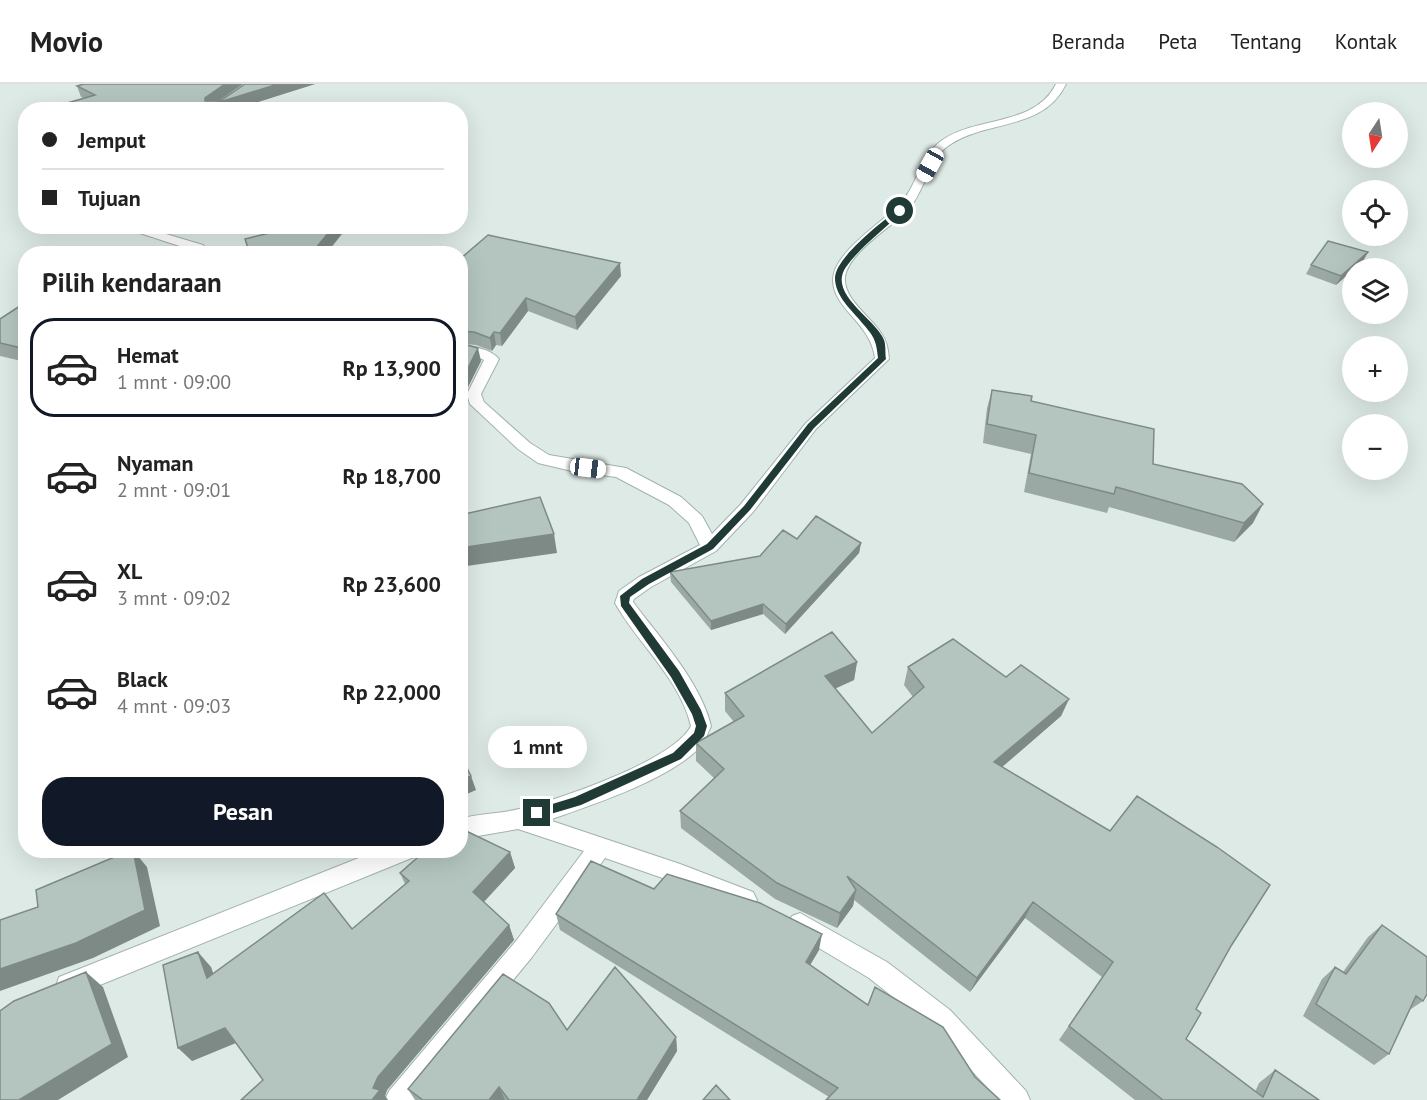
<!DOCTYPE html>
<html lang="id">
<head>
<meta charset="utf-8">
<style>
  :root { --surface:#fff; --page:#f6f6f6; --text:#222; --muted:#767676; --line:#e0e0e0; --accent:#111827 }
  body { margin:0; font-family:"PT Sans",sans-serif; background:var(--page); color:var(--text); height:100vh; display:flex; flex-direction:column; font-size:22px; white-space:nowrap }
  * { box-sizing:border-box; margin:0 }
  p { font-size:20px; color:var(--muted) }
  .icon { flex:none; width:33px; height:33px; fill:none; stroke:currentColor; stroke-width:2; stroke-linecap:round; stroke-linejoin:round }
  .map { position:relative; flex:1; overflow:hidden }
  .panel { position:absolute; left:18px; top:162px; width:450px; height:612px; display:flex; flex-direction:column; background:var(--surface); border-radius:24px; box-shadow:0 6px 24px #0002 }
  .panel>* { flex:none }
  .banner { position:absolute; left:18px; top:18px; width:450px; height:132px; border-radius:24px; box-shadow:0 6px 24px #0002; display:grid; align-content:center; height:132px; padding:0 24px; background:var(--surface) }
  .needle { width:39px; rotate:192deg }
  .tools { position:absolute; left:1342px; top:18px; display:grid; gap:12px }
  .tools a { display:grid; place-items:center; width:66px; height:66px; border-radius:50%; background:var(--surface); box-shadow:0 6px 24px #0002; font-size:30px }
  .end { position:absolute; width:27px; height:27px; margin:-14px; border:8px solid #203a35; background:#fff; box-shadow:0 0 0 3px #fff }
  .from { border-radius:50% }
  .bubble { position:absolute; height:42px; border-radius:21px; background:var(--surface); box-shadow:0 6px 24px #0002; font-size:20px; font-weight:700; line-height:42px; text-align:center }
  .car { position:absolute; width:18px; height:36px; margin:-18px -9px; border-radius:8px; box-shadow:0 0 4px 2px #0007; background:linear-gradient(#fff 24%,#345 0 40%,#fff 0 76%,#345 0 86%,#fff 0) }
  .banner b { display:flex; align-items:center; gap:21px; height:57px; font-size:22px }
  .banner b+b { border-top:2px solid var(--line) }
  .banner i { width:15px; height:15px; background:var(--text) }
  ul { padding:0; list-style:none }
  li { display:flex; align-items:center; gap:18px; height:99px; margin:0 12px 9px; padding:0 12px; border:3px solid transparent; border-radius:24px }
  li div { flex:1 }
  li b { display:block; font-size:22px }
  li em { font-style:normal; font-weight:700 }
  li.active { border-color:var(--accent) }
  li>.icon { width:54px; height:54px; stroke-width:1.5 }
  h2 { padding:0 24px; font-size:27px; line-height:72px }
  .primary-button { display:flex; gap:12px; margin-top:auto; padding:12px 24px }
  .primary-button a { flex:1; height:69px; border-radius:24px; background:var(--accent); color:#fff; font-size:24px; font-weight:700; line-height:69px; text-align:center }
  header { display:flex; align-items:center; gap:36px; box-sizing:border-box; height:84px; padding:0 30px; background:var(--surface); border-bottom:2px solid var(--line) }
  header strong { font-size:28px }
  nav { display:flex; gap:33px; margin-inline-start:auto; font-size:21px }
  .map>svg:first-child { display:block }
</style>
</head>
<body>
<header>
<strong>Movio</strong>
<nav><a>Beranda</a><a>Peta</a><a>Tentang</a><a>Kontak</a></nav>
</header>
<div class="map">
<svg width="1427" height="1016" viewBox="0 0 1427 1016">
  <rect width="100%" height="100%" fill="#deeae6"/>
  <g fill="none" stroke-linecap="round" stroke-linejoin="round">
    <g stroke="#a1b2ad" stroke-width="2">
      <path id="minor" d="M1056,0h10c-23,48 -81,35 -118,62 -20,14 -23,46 -41,65 -16,16 -59,42 -62,66 -2,22 25,39 36,56 6,8 7,16 8,26l-73,70 -63,83 -37,39 -65,36 -17,12 -1,3c27,36 68,81 78,124 -3,7 -6,15 -11,21 -31,33 -108,58 -151,73l131,44 73,28 4,8 -4,8 -8,3 -68,-28 -72,-25 -73,99 -117,143h-30l4,-9 127,-150 68,-90 -66,-22 -58,10v-20c20,-6 40,-5 59,-10 39,-9 154,-48 172,-83 -11,-47 -53,-82 -76,-123l4,-12 20,-14 61,-32 -11,-22 -20,-18 -53,-28 -44,-6 -34,-8 -20,-14 -48,-45 -3,-10 17,-34 -9,-4 -15,-3v-8c14,2 29,3 39,14l-18,35 3,8 46,41 19,12 77,13 55,29 21,19 10,18 29,-30 65,-81 69,-65c-4,-35 -42,-49 -42,-78 0,-27 48,-57 65,-74 19,-18 21,-49 43,-65 34,-25 94,-14 115,-57z
        M118,142h21l64,19 6,9h-13l-1,-3z
        M379,766h38l-3,7 -346,141 -9,-3 -3,-9 3,-9z
        M800,829l87,49 63,48 76,81 4,9h-31l-67,-72 -63,-50 -77,-46 -4,-8 4,-8z"/>
    </g>
    <use href="#minor" fill="#fff" fill-rule="evenodd"/>
  </g>
  <path fill="#9ba9a4" d="M245,0h70l-82,26h-190l41,-12 -3,-1 -4,-11 143,15z
    M1368,168l-5,9 -8,7h-2v2l-17,15 -30,-11 5,-9z
    M460,175l161,17 -44,54 -49,-19 -26,35 -6,-1 -4,6 -16,-6 -10,-1 15,17 -13,26 -6,9h-2z
    M26,218v60l-26,-6v-37z
    M992,306l39,11 122,63 100,59 -19,19 -125,-35 -2,6 -83,-21 7,-38 -48,-11 4,-35z
    M797,455l64,4 -2,10 -74,81 -22,-20 -52,16 -40,-48 -1,-10 90,-16z
    M857,578l-3,18 -19,9 37,44 41,-36 -9,-12 4,-18 98,10 63,22 -8,17 -59,51 229,179 -35,63 -10,30 69,53 4,-9 16,-13 44,30h-184l-76,-60 43,-63 -77,-59 -55,74 -116,-92 -1,6 -16,22 -62,-29 -94,-71 -1,-17 34,-33 -18,-17v-18l38,-21 -9,-11v-18z
    M510,768l5,16 -31,34 25,23 5,15 -127,150 -2,6 3,4h-147l22,-20 -27,-37 -44,18 19,-94 2,7 139,-45 53,-45 -5,-11z
    M654,805l165,61 -9,15 165,112 -146,20 -269,-167 -4,-16z
    M1382,841l41,76 -15,10 -19,43 -15,11 -71,-49 19,-37 13,-12 8,5 25,-35z
    M567,946l109,7 1,14 -30,49h-232l-7,-11z"/>
  <path fill="#7e8a86" d="M225,0h18l-27,19 62,-19h37l-82,26h-39l11,-9v-3z
    M334,142h12v3l-20,25h-15z
    M1368,168l-5,9 -8,7h-2v2l-17,15 5,-9z
    M620,179l1,13 -44,54 -2,-13z
    M526,214l2,13 -26,35 -2,-13z
    M494,248l2,13 -4,6 -2,-13z
    M478,264l3,13 -13,26 -6,9 -2,-7v-9z
    M1263,420l-10,19 -19,19 10,-19z
    M554,450l3,19 -97,14v-19z
    M861,459l-2,10 -74,81 1,-10z
    M763,520v10l-52,16v-9z
    M857,578l-3,18 -32,14 3,-18z
    M463,591l4,15 -7,7v-19z
    M1069,615l-8,17 -74,64 7,-18z
    M471,692l5,14 -16,7v-17z
    M133,766l14,17 13,59 -67,32 -93,33v-22z
    M309,766h18l-13,8z
    M510,768l5,16 -36,39 -6,-15z
    M856,806l-3,16 -16,22 3,-15z
    M1033,818l-8,16 -55,74 7,-14z
    M509,841l5,15 -127,150 -2,6 3,4h-16l1,-12 5,-11z
    M822,850l-3,16 -16,27 3,-15z
    M198,868l13,15 9,26 -13,-15z
    M86,888l17,15 25,70 -70,43h-39z
    M225,944l13,14 -46,19 -14,-13z
    M676,953l1,14 -30,49h-10z
    M499,1003l6,13h-16z"/>
  <path fill="#b4c5bf" stroke="#7e8a86" stroke-width="1.5" d="M84,0h141l-20,14v3h15l25,-17h33l-84,26h-151l52,-15 -18,-9z
    M298,142h36l-23,28h-61l-5,-15z
    M488,151l132,28 -45,54 -49,-19 -26,35 -6,-1 -4,6 -16,-6 -14,-1v-72z
    M1328,157l40,11 -27,24 -30,-11z
    M175,163v7h-34z
    M26,218v47l-26,-6v-24z
    M460,259l18,5 -13,26 -5,6z
    M992,306l40,6 -1,5 123,28 -1,35 89,20 21,20 -19,19 -128,-36 -2,7 -85,-21 7,-38 -49,-11z
    M540,413l14,37 -94,14v-33z
    M816,432l45,27 -75,81 -23,-20 -52,17 -41,-49 90,-16 23,-26 14,9z
    M832,548l25,30 -32,14 47,57 52,-46 -16,-20 45,-28 53,38 15,-12 48,34 -75,63 116,69 27,-35 80,51 53,38 -39,61 -35,63 5,4 -15,26 77,58 12,-27 44,30h-156l-94,-74 44,-64 -80,-60 -56,76 -130,-102 9,14 -16,23 -63,-30 -97,-72 44,-42 -28,-26 48,-27 -19,-23z
    M460,670l11,22 -11,4z
    M460,744l50,24 -37,40 36,33 -131,152 -5,11 7,2 -8,10h-131l22,-20 -38,-52 -47,20 -15,-83 35,-13 9,26 117,-85 28,36 57,-48 -9,-8 26,-23h34z
    M131,766h2l12,60 -69,33 -76,26v-49l38,-13 -2,-17z
    M591,777l63,28 13,-15 93,29 62,31 -16,28 62,43 7,-18 68,40 32,50 25,23h-174l12,-12 -282,-174z
    M1382,841l45,32v37l-4,7 -7,-5 -27,58 -73,-50 19,-37 11,7z
    M615,883l61,70 -39,63h-128l-10,-13 -10,13h-66l-15,-11 95,-115 46,29 18,27z
    M86,888l26,72 -93,56h-19v-89l14,-10z
    M716,1001l14,15h-27z"/>
  <path fill="#203a35" d="M897,126l6,1c-19,19 -41,34 -57,56 -19,27 30,52 38,73 2,5 1,13 2,19l-72,69 -64,82 -37,39 -64,35 -19,13 -1,6 50,68 22,39 6,16 -3,10 -23,23 -100,46 -44,13 -4,-1v-7l42,-13 98,-44 21,-20 2,-7 -4,-12 -21,-37 -50,-71 -1,-10 22,-17 65,-35 37,-38 64,-82 70,-66c-2,-22 -6,-23 -20,-40 -10,-11 -23,-24 -23,-40 0,-20 47,-56 62,-68z"/>
</svg>
<div class="tools">
<a><svg class="needle" viewBox="-14 -14 28 28"><path d="M0-13l5 13h-10z" fill="#e53935"/><path d="M0 13l5-13h-10z" fill="#767676"/></svg></a>
<a><svg class="icon" aria-label="locate" viewBox="0 0 24 24"><circle cx="12" cy="12" r="6"/><path d="M12 2v4M12 18v4M2 12h4M18 12h4"/></svg></a>
<a><svg class="icon" aria-label="layers" viewBox="0 0 24 24"><path d="M12 4l9 5-9 5-9-5zM3 14l9 5 9-5"/></svg></a>
<a>+</a>
<a>−</a>
</div>
<i class="end from" style="left:900px;top:127px"></i>
<i class="end" style="left:537px;top:729px"></i>
<div class="bubble" style="left:488px;top:642px;width:99px">1 mnt</div>
<i class="car" style="left:930px;top:81px;rotate:209deg"></i>
<i class="car" style="left:588px;top:384px;rotate:97deg"></i>
<div class="banner">
<b><i class="from"></i>Jemput</b>
<b><i></i>Tujuan</b>
</div>
<section class="panel">
<h2>Pilih kendaraan</h2>
<ul>
<li class="active"><svg class="icon" aria-label="car" viewBox="0 0 24 24"><path d="M5 17H2v-5l4-1 3-4h7l3 4 3 1v5h-3M9 17h6M6 11h13"/><circle cx="7" cy="17" r="2"/><circle cx="17" cy="17" r="2"/></svg><div><b>Hemat</b><p>1 mnt · 09:00</p></div><em>Rp 13,900</em></li>
<li><svg class="icon" aria-label="car" viewBox="0 0 24 24"><path d="M5 17H2v-5l4-1 3-4h7l3 4 3 1v5h-3M9 17h6M6 11h13"/><circle cx="7" cy="17" r="2"/><circle cx="17" cy="17" r="2"/></svg><div><b>Nyaman</b><p>2 mnt · 09:01</p></div><em>Rp 18,700</em></li>
<li><svg class="icon" aria-label="car" viewBox="0 0 24 24"><path d="M5 17H2v-5l4-1 3-4h7l3 4 3 1v5h-3M9 17h6M6 11h13"/><circle cx="7" cy="17" r="2"/><circle cx="17" cy="17" r="2"/></svg><div><b>XL</b><p>3 mnt · 09:02</p></div><em>Rp 23,600</em></li>
<li><svg class="icon" aria-label="car" viewBox="0 0 24 24"><path d="M5 17H2v-5l4-1 3-4h7l3 4 3 1v5h-3M9 17h6M6 11h13"/><circle cx="7" cy="17" r="2"/><circle cx="17" cy="17" r="2"/></svg><div><b>Black</b><p>4 mnt · 09:03</p></div><em>Rp 22,000</em></li>
</ul>
<div class="primary-button"><a>Pesan</a></div>
</section>
</div>
</body>
</html>
